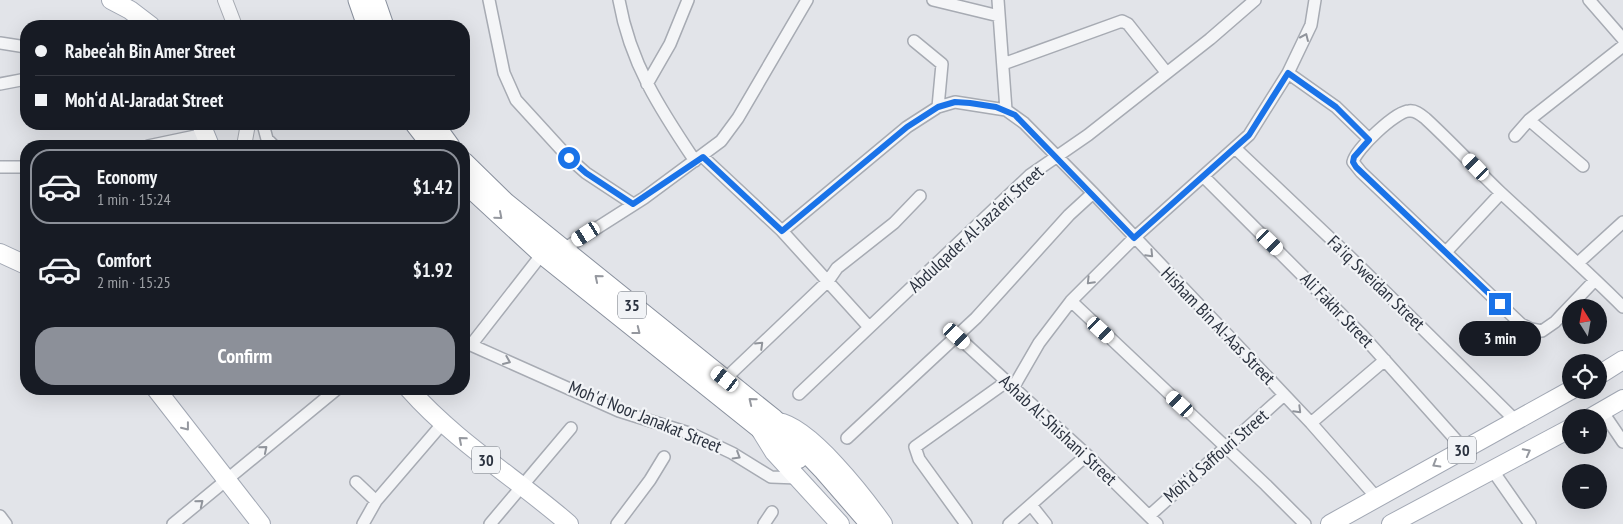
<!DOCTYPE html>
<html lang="en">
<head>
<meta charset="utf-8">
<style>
  :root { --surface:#171b24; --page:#20242c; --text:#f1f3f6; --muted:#9ea1a6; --line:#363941; --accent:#8c9099 }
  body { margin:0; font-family:"PT Sans Narrow",sans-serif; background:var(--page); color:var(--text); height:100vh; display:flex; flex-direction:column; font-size:19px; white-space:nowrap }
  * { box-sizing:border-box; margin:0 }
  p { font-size:16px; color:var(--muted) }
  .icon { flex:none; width:28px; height:28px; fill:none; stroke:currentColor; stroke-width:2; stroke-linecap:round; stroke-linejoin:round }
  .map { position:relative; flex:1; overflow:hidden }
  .details { position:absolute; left:20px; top:140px; width:450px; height:255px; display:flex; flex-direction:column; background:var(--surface); border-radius:20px; box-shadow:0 5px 20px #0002 }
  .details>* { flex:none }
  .banner { position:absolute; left:20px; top:20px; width:450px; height:110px; border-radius:20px; box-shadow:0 5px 20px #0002; display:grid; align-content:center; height:110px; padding:0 15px; background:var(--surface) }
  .needle { width:32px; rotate:349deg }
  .buttons { position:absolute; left:1562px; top:299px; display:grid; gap:10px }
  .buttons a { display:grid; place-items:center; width:45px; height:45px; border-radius:50%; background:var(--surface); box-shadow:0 5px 20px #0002; font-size:25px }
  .end { position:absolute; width:22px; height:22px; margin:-11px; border:6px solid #1a73e8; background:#fff; box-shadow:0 0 0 2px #fff }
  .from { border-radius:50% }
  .bubble { position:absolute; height:35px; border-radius:18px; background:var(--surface); box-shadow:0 5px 20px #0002; font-size:16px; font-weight:700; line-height:35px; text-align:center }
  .car { position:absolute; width:15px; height:30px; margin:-15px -8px; border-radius:6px; box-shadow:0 0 4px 1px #0007; background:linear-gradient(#fff 24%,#345 0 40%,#fff 0 76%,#345 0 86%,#fff 0) }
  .banner b { display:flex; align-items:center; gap:18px; height:48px; font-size:19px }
  .banner b+b { border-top:1px solid var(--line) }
  .banner i { width:12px; height:12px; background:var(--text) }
  ul { padding:9px 0 0; list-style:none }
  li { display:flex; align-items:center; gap:15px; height:75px; margin:0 10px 8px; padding:0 5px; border:2px solid transparent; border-radius:20px }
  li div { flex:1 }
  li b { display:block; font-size:19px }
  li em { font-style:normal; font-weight:700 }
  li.on { border-color:var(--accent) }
  li>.icon { width:45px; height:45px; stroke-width:1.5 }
  .primary-button { display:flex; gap:10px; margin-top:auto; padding:10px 15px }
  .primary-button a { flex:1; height:58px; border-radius:20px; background:var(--accent); color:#fff; font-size:20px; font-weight:700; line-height:58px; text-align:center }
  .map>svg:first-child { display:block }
</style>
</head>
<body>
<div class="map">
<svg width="1623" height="524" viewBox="0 0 1623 524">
  <rect width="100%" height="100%" fill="#e2e4e9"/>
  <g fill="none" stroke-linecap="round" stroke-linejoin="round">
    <g stroke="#a7abb3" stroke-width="14">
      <path id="minor" d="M489,0l15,73 12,27 53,58 17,15 47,31
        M619,0c11,63 41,109 76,161
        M933,0l66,16
        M998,0l8,110
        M1589,0l34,39
        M914,41l28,23 -4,43
        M0,43l26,4
        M1003,64l119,-43 6,3 38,48
        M1288,73l48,34 33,32
        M0,84l26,-5
        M647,84l23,-40 18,-44
        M1529,120l54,46
        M263,124l4,15 7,7
        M1515,136l14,-16 94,-74
        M148,146l57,-12
        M1235,148l114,108 166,164
        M703,157l79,74 87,96
        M0,167h26
        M1204,177l159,159 101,113
        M782,231l125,-104 31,-20 17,-5 51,8 18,13 69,70 218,230 66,75
        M564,249l80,-51 77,-57 17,-23 69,-118
        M1446,252l55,-59
        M1578,263l45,-41
        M1595,280l-40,42 -13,9 -11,-2 -10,-5 -160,-152 -8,-10c3,-13 43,-51 56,-51 7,-1 12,4 17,8 26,24 49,49 74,73 41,38 83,75 123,115
        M1071,301l195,184 39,39
        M957,336l130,119 70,69
        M464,339l7,6 148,66 73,23 40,19 39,24 27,1
        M471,345l71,-91
        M725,379l103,-98 9,-13 57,-45 26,-27
        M1013,388l26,-45 32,-42 63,-63 115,-103 39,-62 23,-48 4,-25
        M799,394l231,-219 58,-40 122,-96 45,-39
        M1602,411l21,31
        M1311,423l74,-63
        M847,438l129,-120 93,-103 24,-22
        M1493,471l37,53
        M356,482l20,19
        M1031,505l15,19
        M0,516l6,8
        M1149,516l135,-121
        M173,524l164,-135
        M363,524l13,-23 67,-78
        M490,524l81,-96
        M617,524l33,-44 14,-23
        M764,524l8,-12
        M966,524l-47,-65 -4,-12 91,-65
        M1009,524l78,-69"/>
    </g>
    <g stroke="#a7abb3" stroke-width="16">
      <path id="tertiary" d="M225,0l10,26
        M244,146l4,-22"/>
    </g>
    <g stroke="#a2a8b4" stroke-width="20">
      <path id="primary" d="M111,0l19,10 21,16
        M201,124l9,22
        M0,253l26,12
        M1599,375l24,-15
        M156,389l105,135
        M409,389c47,53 107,89 160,135
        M1590,418l33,-19
        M778,422c32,5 86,75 105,102
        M761,431l13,21 66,72
        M1330,524l241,-134
        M1391,524l180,-96"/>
    </g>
    <g stroke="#8a919e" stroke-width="21">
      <path id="trunk" d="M358,0l9,26
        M375,0l9,26
        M415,124l17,22
        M434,124l16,22
        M464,162l42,41 268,216 50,52 46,53
        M464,182l78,72 256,205"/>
    </g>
    <use href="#minor" stroke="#f4f5f7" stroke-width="11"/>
    <use href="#tertiary" stroke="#f4f5f7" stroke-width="14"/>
    <use href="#primary" stroke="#fff" stroke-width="18"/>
    <use href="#trunk" stroke="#fff" stroke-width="19"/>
  </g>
  <defs><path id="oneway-chevron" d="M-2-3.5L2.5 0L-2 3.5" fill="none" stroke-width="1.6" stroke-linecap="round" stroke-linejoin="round" transform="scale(1.25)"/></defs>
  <g stroke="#90949b">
    <use href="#oneway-chevron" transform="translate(1305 37) rotate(-66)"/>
    <use href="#oneway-chevron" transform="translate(1150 254) rotate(46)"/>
    <use href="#oneway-chevron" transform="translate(1090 281) rotate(134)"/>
    <use href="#oneway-chevron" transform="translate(760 345) rotate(-44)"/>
    <use href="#oneway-chevron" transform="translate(507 361) rotate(23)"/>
    <use href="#oneway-chevron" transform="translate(1298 410) rotate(45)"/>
    <use href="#oneway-chevron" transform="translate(264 449) rotate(-40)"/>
    <use href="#oneway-chevron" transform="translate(737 456) rotate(31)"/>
    <use href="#oneway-chevron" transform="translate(200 503) rotate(-39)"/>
  </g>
  <g stroke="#95989f">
    <use href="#oneway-chevron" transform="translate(499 216) rotate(41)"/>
    <use href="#oneway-chevron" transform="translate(598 278) rotate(-140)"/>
    <use href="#oneway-chevron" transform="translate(637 331) rotate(38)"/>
    <use href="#oneway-chevron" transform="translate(752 401) rotate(-141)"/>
    <use href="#oneway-chevron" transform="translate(186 427) rotate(52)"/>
    <use href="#oneway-chevron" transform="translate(462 440) rotate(-139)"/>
    <use href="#oneway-chevron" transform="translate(1527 452) rotate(-28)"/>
    <use href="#oneway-chevron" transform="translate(1436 464) rotate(150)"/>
  </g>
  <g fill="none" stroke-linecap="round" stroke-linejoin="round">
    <path stroke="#1a73e8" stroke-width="6" d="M569,158l17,15 47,31 70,-47 79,74 125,-104 31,-20 17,-5 15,1 26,4 19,8 119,123 115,-103 39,-62 48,34 33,33 -15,17 -1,5 3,5 144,137"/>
  </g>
  <g text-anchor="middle" stroke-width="4.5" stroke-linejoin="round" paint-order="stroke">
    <g fill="#f1f3f6" stroke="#666c76" stroke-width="1">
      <rect x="618" y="291.5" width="28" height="27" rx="4"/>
      <rect x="1448" y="436.5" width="28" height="27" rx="4"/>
      <rect x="472" y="446.5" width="28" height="27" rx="4"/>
    </g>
    <g font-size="16" font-weight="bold" fill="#2b323f">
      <text x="632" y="311">35</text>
      <text x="1462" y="456">30</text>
      <text x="486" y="466">30</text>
    </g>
    <g font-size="18" fill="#2b323f" stroke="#f1f3f6">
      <text transform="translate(976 229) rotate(-43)" y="6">Abdulqader Al-Jaza‘eri Street</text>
      <text transform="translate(1376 283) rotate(44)" y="6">Fa'iq Sweidan Street</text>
      <text transform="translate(1337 310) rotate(46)" y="6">Ali Fakhr Street</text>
      <text transform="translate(1218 326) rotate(46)" y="6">Hisham Bin Al-Aas Street</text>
      <text transform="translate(645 417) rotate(22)" y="6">Moh'd Noor Janakat Street</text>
      <text transform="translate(1058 430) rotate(43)" y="6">Ashab Al-Shishani Street</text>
      <text transform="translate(1216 456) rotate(-41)" y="6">Moh‘d Saffouri Street</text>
    </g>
  </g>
</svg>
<div class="buttons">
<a><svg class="needle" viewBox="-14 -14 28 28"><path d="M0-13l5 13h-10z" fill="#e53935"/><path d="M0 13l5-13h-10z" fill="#9ea1a6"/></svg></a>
<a><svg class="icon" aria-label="locate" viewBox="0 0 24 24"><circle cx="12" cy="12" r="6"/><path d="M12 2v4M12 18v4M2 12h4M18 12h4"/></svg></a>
<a>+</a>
<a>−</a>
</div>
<i class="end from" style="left:569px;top:158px"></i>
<i class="end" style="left:1500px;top:304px"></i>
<div class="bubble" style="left:1459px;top:321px;width:82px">3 min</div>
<i class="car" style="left:1476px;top:167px;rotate:316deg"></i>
<i class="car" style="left:586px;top:234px;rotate:237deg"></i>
<i class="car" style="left:1270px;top:242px;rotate:134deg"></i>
<i class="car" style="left:1101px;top:330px;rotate:133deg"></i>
<i class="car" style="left:957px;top:336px;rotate:133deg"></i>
<i class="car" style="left:725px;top:379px;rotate:308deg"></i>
<i class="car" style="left:1180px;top:404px;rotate:313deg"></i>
<div class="banner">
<b><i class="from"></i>Rabee‘ah Bin Amer Street</b>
<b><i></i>Moh‘d Al-Jaradat Street</b>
</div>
<section class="details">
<ul>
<li class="on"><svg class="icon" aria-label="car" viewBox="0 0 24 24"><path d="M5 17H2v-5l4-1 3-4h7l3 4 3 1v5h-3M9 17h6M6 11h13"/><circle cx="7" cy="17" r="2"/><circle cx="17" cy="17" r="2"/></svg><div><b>Economy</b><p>1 min · 15:24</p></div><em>$1.42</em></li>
<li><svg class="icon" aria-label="car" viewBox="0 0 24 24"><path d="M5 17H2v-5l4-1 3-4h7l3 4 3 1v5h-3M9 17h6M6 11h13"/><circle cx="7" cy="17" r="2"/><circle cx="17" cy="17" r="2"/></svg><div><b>Comfort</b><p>2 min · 15:25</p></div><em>$1.92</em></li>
</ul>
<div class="primary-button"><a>Confirm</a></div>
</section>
</div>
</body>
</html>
